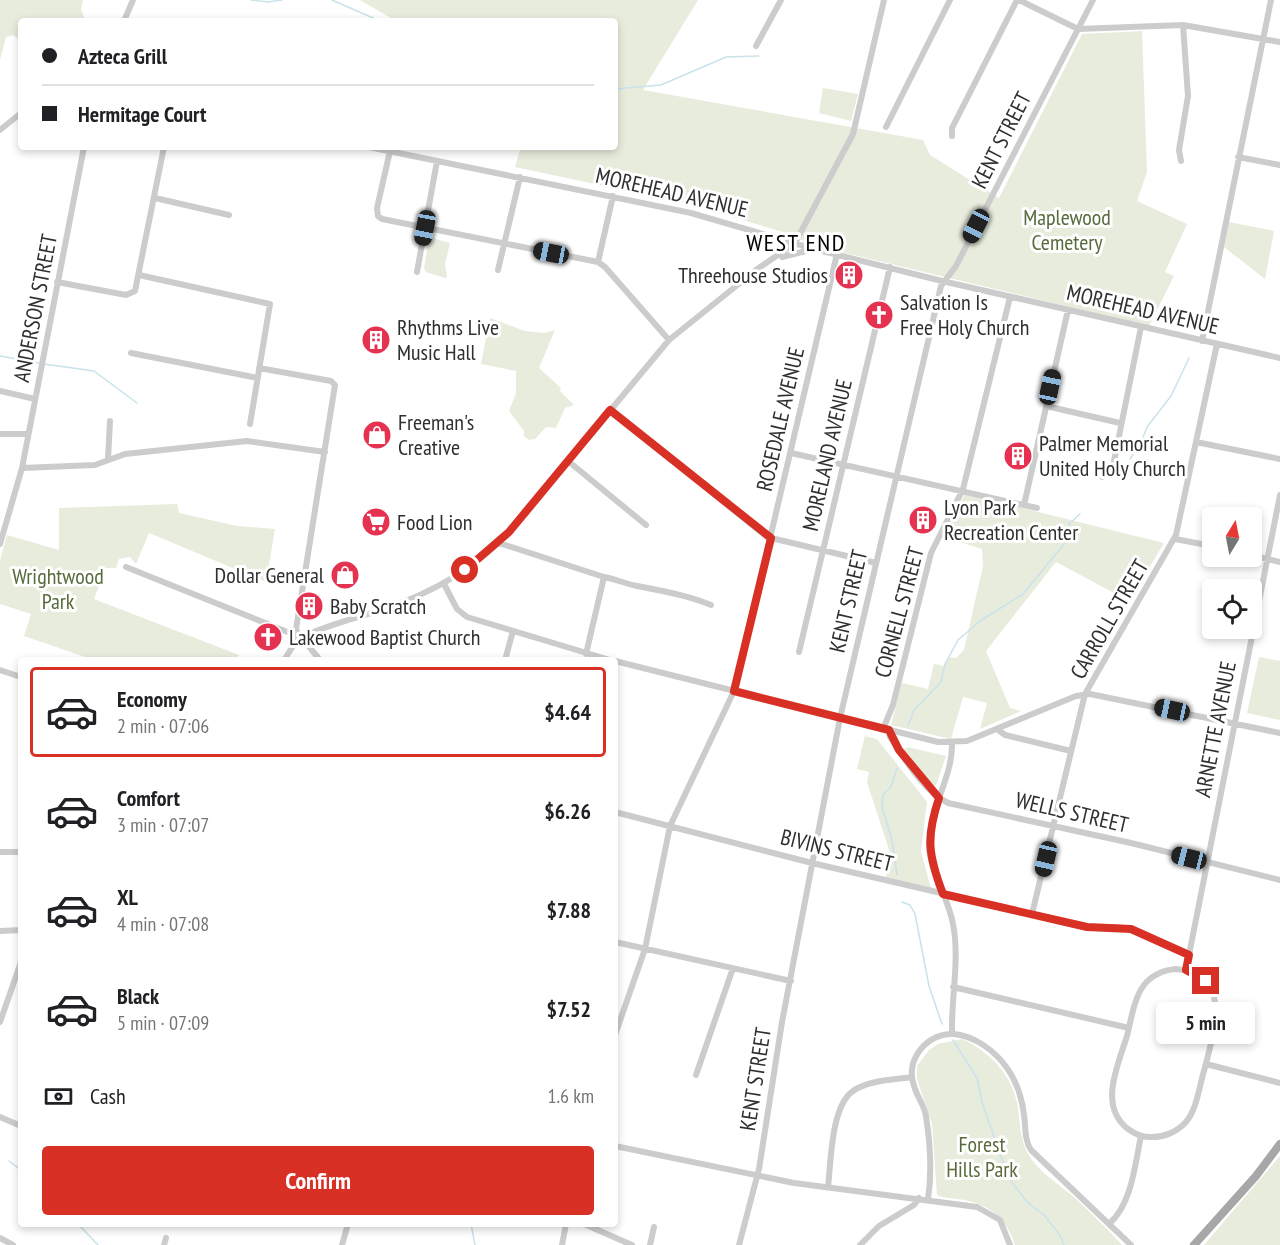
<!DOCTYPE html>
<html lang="en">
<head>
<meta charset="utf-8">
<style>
  :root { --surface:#fff; --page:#f2f2f2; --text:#202124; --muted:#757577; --line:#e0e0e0; --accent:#d93025 }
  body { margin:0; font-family:"PT Sans Narrow",sans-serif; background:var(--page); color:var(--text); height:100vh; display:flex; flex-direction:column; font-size:22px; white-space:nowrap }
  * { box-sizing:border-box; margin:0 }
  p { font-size:20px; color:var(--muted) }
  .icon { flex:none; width:33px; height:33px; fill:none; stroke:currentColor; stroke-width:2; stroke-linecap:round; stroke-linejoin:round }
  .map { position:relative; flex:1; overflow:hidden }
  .drawer { position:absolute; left:18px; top:657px; width:600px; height:570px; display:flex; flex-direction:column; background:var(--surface); border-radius:6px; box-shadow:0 3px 9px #0003 }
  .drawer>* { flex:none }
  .guide { position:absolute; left:18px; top:18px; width:600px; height:132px; border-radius:6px; box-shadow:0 3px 9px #0003; display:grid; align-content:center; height:132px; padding:0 24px; background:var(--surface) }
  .needle { width:39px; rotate:10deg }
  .buttons { position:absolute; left:1202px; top:507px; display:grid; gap:12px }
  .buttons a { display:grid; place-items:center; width:60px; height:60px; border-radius:6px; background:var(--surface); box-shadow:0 3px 9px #0003; font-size:30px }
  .end { position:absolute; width:27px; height:27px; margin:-14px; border:8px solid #d93025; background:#fff; box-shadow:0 0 0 3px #fff }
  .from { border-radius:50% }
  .bubble { position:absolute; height:42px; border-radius:6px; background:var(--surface); box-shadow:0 3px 9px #0003; font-size:20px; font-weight:600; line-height:42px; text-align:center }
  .car { position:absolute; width:18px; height:36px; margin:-18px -9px; border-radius:8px; box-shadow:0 0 4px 2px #0007; background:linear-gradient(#222 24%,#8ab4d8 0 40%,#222 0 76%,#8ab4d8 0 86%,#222 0) }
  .guide b { display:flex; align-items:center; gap:21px; height:57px; font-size:22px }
  .guide b+b { border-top:2px solid var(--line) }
  .guide i { width:15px; height:15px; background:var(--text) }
  ul { padding:10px 0 0; list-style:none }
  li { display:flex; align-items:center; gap:18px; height:90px; margin:0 12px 9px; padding:0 12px; border:3px solid transparent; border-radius:6px }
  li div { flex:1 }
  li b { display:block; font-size:22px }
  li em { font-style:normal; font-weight:600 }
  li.active { border-color:var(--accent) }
  li>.icon { width:54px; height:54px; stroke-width:1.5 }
  .pay { display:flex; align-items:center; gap:15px; height:66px; padding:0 24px; font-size:22px }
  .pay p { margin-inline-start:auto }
  .action { display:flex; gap:12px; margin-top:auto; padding:12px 24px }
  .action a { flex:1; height:69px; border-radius:6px; background:var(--accent); color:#fff; font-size:24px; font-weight:600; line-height:69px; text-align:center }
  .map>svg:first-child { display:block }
</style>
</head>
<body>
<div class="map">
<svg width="1280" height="1245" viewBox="0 0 1280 1245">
  <rect width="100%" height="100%" fill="#fff"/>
  <path fill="#e7ecdd" d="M0,0h83l-2,10 5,11h-65v20l-8,-6 -7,2 -6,23z
    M360,0h338l-55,90 280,50 7,15 69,43 83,-164 60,-3 5,141 -10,29 50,23 -22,48 9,4 -25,50 -337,-81 -22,-11 -101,-30 -174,-37 6,-20h94v-126h-219z
    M823,88l35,6 -7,27 -32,-8z
    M1229,222l45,9 -9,48 -41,-32z
    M432,238l18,5 -5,21 2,13 -2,1 -19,-6 -2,-4 5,-29z
    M490,318l35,13 20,2 10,-3 -16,38 22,20 -1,3 14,14 -9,3 -9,20 -10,-1 -11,12 -6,1 -5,-4v-5l-15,-20 7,-18v-22l-35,-7z
    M965,494l199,49 -35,58 -73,-39 -70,89 24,57 11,3 -41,18 7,-26 -24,-6 -12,42 -60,-14 11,-42 26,6 6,-25 10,2 5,-9 7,1 8,-8 19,-84 -1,-17 -40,-13z
    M177,504l2,9 58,13 38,3 -9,53 -117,-49 -13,31 -6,-7 -11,2 -3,9h-10l-12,31 145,56 -4,5h-141l-70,-24 7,-22 -31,-10v-44l7,-25 52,15v-42z
    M1259,657l21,4v59l-33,-7z
    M865,736l12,3 50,63 -6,49 10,38 -45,-10 3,-29 -22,-68 2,-10 -12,-3z
    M908,747l38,9 -10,29 -4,1 -27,-33 -1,-3z
    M962,1039c28,13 50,35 56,68 2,16 2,30 9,45 11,21 33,32 49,47 16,15 32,30 46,46h-107c-8,-26 -24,-39 -50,-45 -10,-2 -20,-1 -28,-5l-5,-71 -15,-45v-13l12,-16 9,-6z
    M1280,1156v89h-76z"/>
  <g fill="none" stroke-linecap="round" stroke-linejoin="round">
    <path stroke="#c9e2ec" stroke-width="1.5" d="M251,0l17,2 14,-2
      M332,0l48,21
      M615,89l46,-4 65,-28 33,-1
      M0,356l39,7
      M44,364l50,7 43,32
      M1130,459l12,-19 5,-13 24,-31 18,-38
      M908,726l6,-16 27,-28 4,-18 13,-24 22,-19 43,-27 42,-51 5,-11 -1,-8 11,-10
      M897,768l-6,19 -8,7 -1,13 10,33 5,35
      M902,902l8,3 5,9 14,72 13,38
      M953,1040l24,38 5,24 26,75 19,25 17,13 16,20 4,10
      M9,1161l12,9
      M78,1224l20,21
      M471,1224l4,21"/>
    <path stroke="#ccc" stroke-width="6" d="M1019,0l59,29 105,-4 97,17
      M124,21l9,-21
      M756,46l25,-46
      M886,127l64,-127
      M0,130l21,-17
      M952,136v-8l65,-128
      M369,147l322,66 123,36 128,32 338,77
      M390,151l-13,57 1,8 4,3 216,43 7,5 64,73
      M1238,157l42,8
      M1181,161l-2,-11 9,-54 -5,-71
      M155,198l74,17
      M782,257l32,-8
      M598,262l15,-66
      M498,270l22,-93
      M417,272l20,-111
      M139,275l131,29 -20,120
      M57,282l69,13 9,-4 29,-144
      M1202,341l69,-341
      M131,353l127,25
      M259,368l72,13 4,4 -39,244 5,10
      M0,391l35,8
      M1046,406l74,17
      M610,410l157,127 109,26
      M0,434h28
      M1196,442l84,17
      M791,453l246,55
      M108,459l2,-38
      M568,461l78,64
      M22,468l73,-3 30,-11 122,-13 78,11
      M1102,477l11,-11 28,-139
      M1024,505l44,-195
      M1175,539l37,7
      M499,543l105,34c12,2 22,7 33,9 25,5 49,9 74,19
      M0,544l22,-76 62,-321
      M1251,555l29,7
      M126,567l164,66 17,11 13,16
      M444,584l13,25 10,8 143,43
      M799,652l91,-385
      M586,654l18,-77
      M284,660l9,-14 14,-11c24,-11 50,-17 74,-25 49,-16 93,-40 128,-78l160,-192 87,-70 39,-27 58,-109 31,-134
      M505,660l8,-29
      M615,661l323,81 29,-1 109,-45 14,-2 190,39
      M0,670l21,7
      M883,729l10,-24 38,-152 32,-64 47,-192
      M997,729l8,6 66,16
      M889,730l1,7c15,22 33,54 58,66l183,40 149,37
      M615,812l197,51 275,64h29l21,4 52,24
      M0,852h21
      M1032,914l53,-220 91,-159 41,-191
      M0,931l21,-1
      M615,942l176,39
      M1176,969c59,4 37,66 28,102 -5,16 -7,38 -18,51 -9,10 -23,16 -37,15 -8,0 -14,-3 -21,-8 -30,-23 -10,-64 -1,-93 4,-16 7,-38 17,-51 8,-10 19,-15 32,-16z
      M1186,970l94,-475
      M953,987l176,41
      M0,1022l21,-60
      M952,1034c-1,-36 8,-75 1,-110 -5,-29 -25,-53 -24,-83 1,-34 24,-64 23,-98
      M615,1035l30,-86 25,-123 64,-135 103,-437
      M1206,1064l74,19
      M696,1075l37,-107
      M0,1117l21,9
      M615,1146l179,37 183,24 23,13 10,25
      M828,1187c3,-25 3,-81 25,-96 15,-11 41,-11 59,-14
      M928,1199c4,-26 2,-57 -2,-83 -2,-12 -11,-22 -13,-34 -7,-24 16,-50 41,-48 21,2 41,17 53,34 10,14 15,30 17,47 2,12 0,24 7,35l100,95
      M1110,1223c22,-20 25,-59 31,-87
      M584,1224l48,21
      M0,1238l13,7
      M164,1245l2,-7
      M342,1245l6,-21
      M562,1245l4,-21
      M650,1245l4,-18
      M739,1245l20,-76 23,-147 58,-304 101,-432 15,-20 137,-266
      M860,1245l19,-19 35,-21 5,-7"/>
    <path stroke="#a7a7a7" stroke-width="8" d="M1194,1245l62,-69 24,-32"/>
  </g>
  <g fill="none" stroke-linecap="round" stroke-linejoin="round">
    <path stroke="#d93025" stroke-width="8" d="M465,570l44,-38 101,-122 161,128 -37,153 155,39 10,20 40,48c-13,39 -11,57 4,96l144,33 44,2 58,26 -3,15 20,11"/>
  </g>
  <defs>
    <g id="building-disc" transform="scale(1.5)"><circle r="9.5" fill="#e53251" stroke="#fff"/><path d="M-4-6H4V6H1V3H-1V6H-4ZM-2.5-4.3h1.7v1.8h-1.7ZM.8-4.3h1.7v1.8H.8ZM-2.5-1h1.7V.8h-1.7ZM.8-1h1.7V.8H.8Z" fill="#fff"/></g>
    <g id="church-disc" transform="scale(1.5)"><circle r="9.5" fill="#e53251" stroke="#fff"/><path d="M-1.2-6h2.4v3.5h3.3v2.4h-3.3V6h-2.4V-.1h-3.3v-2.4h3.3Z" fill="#fff"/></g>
    <g id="shop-disc" transform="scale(1.5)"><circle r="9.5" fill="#e53251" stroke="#fff"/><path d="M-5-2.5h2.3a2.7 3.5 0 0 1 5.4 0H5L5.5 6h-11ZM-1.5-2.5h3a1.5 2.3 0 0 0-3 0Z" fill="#fff"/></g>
    <g id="supermarket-disc" transform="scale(1.5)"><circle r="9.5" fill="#e53251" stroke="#fff"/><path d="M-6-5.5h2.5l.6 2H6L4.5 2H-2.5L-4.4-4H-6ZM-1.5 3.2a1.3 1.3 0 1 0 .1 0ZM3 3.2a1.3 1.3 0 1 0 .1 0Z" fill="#fff"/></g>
  </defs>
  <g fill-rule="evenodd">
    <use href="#building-disc" x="849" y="275"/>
    <use href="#church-disc" x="879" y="315"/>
    <use href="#building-disc" x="376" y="340"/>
    <use href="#shop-disc" x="377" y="435"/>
    <use href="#building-disc" x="1018" y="456"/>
    <use href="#building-disc" x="923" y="520"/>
    <use href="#supermarket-disc" x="376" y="522"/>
    <use href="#shop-disc" x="345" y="575"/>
    <use href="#building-disc" x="309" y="606"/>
    <use href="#church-disc" x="268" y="637"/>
  </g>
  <g text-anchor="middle" stroke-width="6" stroke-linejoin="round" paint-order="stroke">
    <g font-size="22" fill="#2f2f2f" stroke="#fff">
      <text transform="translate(1001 140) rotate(-63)" y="8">KENT STREET</text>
      <text transform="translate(672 192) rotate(13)" y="8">MOREHEAD AVENUE</text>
      <text transform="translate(35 308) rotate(-79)" y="8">ANDERSON STREET</text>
      <text transform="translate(1143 309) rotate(13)" y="8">MOREHEAD AVENUE</text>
      <text transform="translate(780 419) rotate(-77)" y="8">ROSEDALE AVENUE</text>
      <text transform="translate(827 455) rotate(-77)" y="8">MORELAND AVENUE</text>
      <text transform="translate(848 601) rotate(-77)" y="8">KENT STREET</text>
      <text transform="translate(899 612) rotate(-75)" y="8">CORNELL STREET</text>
      <text transform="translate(1109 619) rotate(-60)" y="8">CARROLL STREET</text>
      <text transform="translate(1215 729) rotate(-79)" y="8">ARNETTE AVENUE</text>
      <text transform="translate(1072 812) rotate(13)" y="8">WELLS STREET</text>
      <text transform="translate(837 850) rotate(14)" y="8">BIVINS STREET</text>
      <text transform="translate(755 1079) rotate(-81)" y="8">KENT STREET</text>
    </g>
    <g font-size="22" fill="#576b3c" stroke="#fff">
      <text x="1067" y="225">Maplewood<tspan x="1067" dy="25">Cemetery</tspan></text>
      <text x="58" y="584">Wrightwood<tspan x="58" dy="25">Park</tspan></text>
      <text x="982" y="1152">Forest<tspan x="982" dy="25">Hills Park</tspan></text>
    </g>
    <g font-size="22" fill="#2f2f2f" stroke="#fff" text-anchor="start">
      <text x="828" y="283" text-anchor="end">Threehouse Studios</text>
      <text x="900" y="310">Salvation Is<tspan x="900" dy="25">Free Holy Church</tspan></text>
      <text x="397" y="335">Rhythms Live<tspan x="397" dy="25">Music Hall</tspan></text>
      <text x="398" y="430">Freeman's<tspan x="398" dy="25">Creative</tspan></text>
      <text x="1039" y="451">Palmer Memorial<tspan x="1039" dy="25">United Holy Church</tspan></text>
      <text x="944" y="515">Lyon Park<tspan x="944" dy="25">Recreation Center</tspan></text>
      <text x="397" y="530">Food Lion</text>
      <text x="324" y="583" text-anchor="end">Dollar General</text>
      <text x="330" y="614">Baby Scratch</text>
      <text x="289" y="645">Lakewood Baptist Church</text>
    </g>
    <g font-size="24" letter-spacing="1.5" fill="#000" stroke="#fff">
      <text x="796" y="251">WEST END</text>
    </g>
  </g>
</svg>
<div class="buttons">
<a><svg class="needle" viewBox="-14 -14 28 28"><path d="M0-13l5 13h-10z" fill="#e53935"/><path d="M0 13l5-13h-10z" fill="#757577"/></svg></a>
<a><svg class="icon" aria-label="locate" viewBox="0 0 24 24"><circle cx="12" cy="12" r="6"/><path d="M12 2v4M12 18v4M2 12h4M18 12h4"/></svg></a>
</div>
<i class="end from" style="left:465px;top:570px"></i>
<i class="end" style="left:1206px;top:981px"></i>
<div class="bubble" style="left:1156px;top:1002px;width:99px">5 min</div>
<i class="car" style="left:976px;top:226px;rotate:207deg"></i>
<i class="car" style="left:425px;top:228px;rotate:191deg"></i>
<i class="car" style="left:551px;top:253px;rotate:281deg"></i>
<i class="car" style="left:1050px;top:387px;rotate:12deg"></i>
<i class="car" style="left:1172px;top:710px;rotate:282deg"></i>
<i class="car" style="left:1189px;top:858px;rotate:284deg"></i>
<i class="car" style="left:1046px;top:859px;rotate:193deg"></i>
<div class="guide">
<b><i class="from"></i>Azteca Grill</b>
<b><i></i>Hermitage Court</b>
</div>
<section class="drawer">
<ul>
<li class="active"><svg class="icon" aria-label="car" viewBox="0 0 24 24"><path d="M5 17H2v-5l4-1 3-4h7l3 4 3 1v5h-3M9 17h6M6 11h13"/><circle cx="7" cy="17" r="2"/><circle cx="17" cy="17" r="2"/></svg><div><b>Economy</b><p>2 min · 07:06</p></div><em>$4.64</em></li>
<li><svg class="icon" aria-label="car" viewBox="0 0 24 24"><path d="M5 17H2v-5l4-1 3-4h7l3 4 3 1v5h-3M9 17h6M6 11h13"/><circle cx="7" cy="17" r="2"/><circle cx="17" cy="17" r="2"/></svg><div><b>Comfort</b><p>3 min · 07:07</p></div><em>$6.26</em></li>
<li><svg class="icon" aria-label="car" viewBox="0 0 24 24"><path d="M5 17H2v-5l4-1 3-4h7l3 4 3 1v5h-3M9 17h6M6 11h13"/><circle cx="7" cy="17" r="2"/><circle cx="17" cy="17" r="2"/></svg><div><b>XL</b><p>4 min · 07:08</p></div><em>$7.88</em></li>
<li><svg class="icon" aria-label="car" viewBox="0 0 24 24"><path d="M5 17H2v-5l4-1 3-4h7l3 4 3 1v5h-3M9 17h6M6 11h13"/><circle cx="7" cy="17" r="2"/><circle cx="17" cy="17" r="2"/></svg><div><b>Black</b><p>5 min · 07:09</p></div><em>$7.52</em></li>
</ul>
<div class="pay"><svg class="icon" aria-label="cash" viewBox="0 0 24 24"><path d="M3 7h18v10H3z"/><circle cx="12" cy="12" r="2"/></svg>Cash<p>1.6 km</p></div>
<div class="action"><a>Confirm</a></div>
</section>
</div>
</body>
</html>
